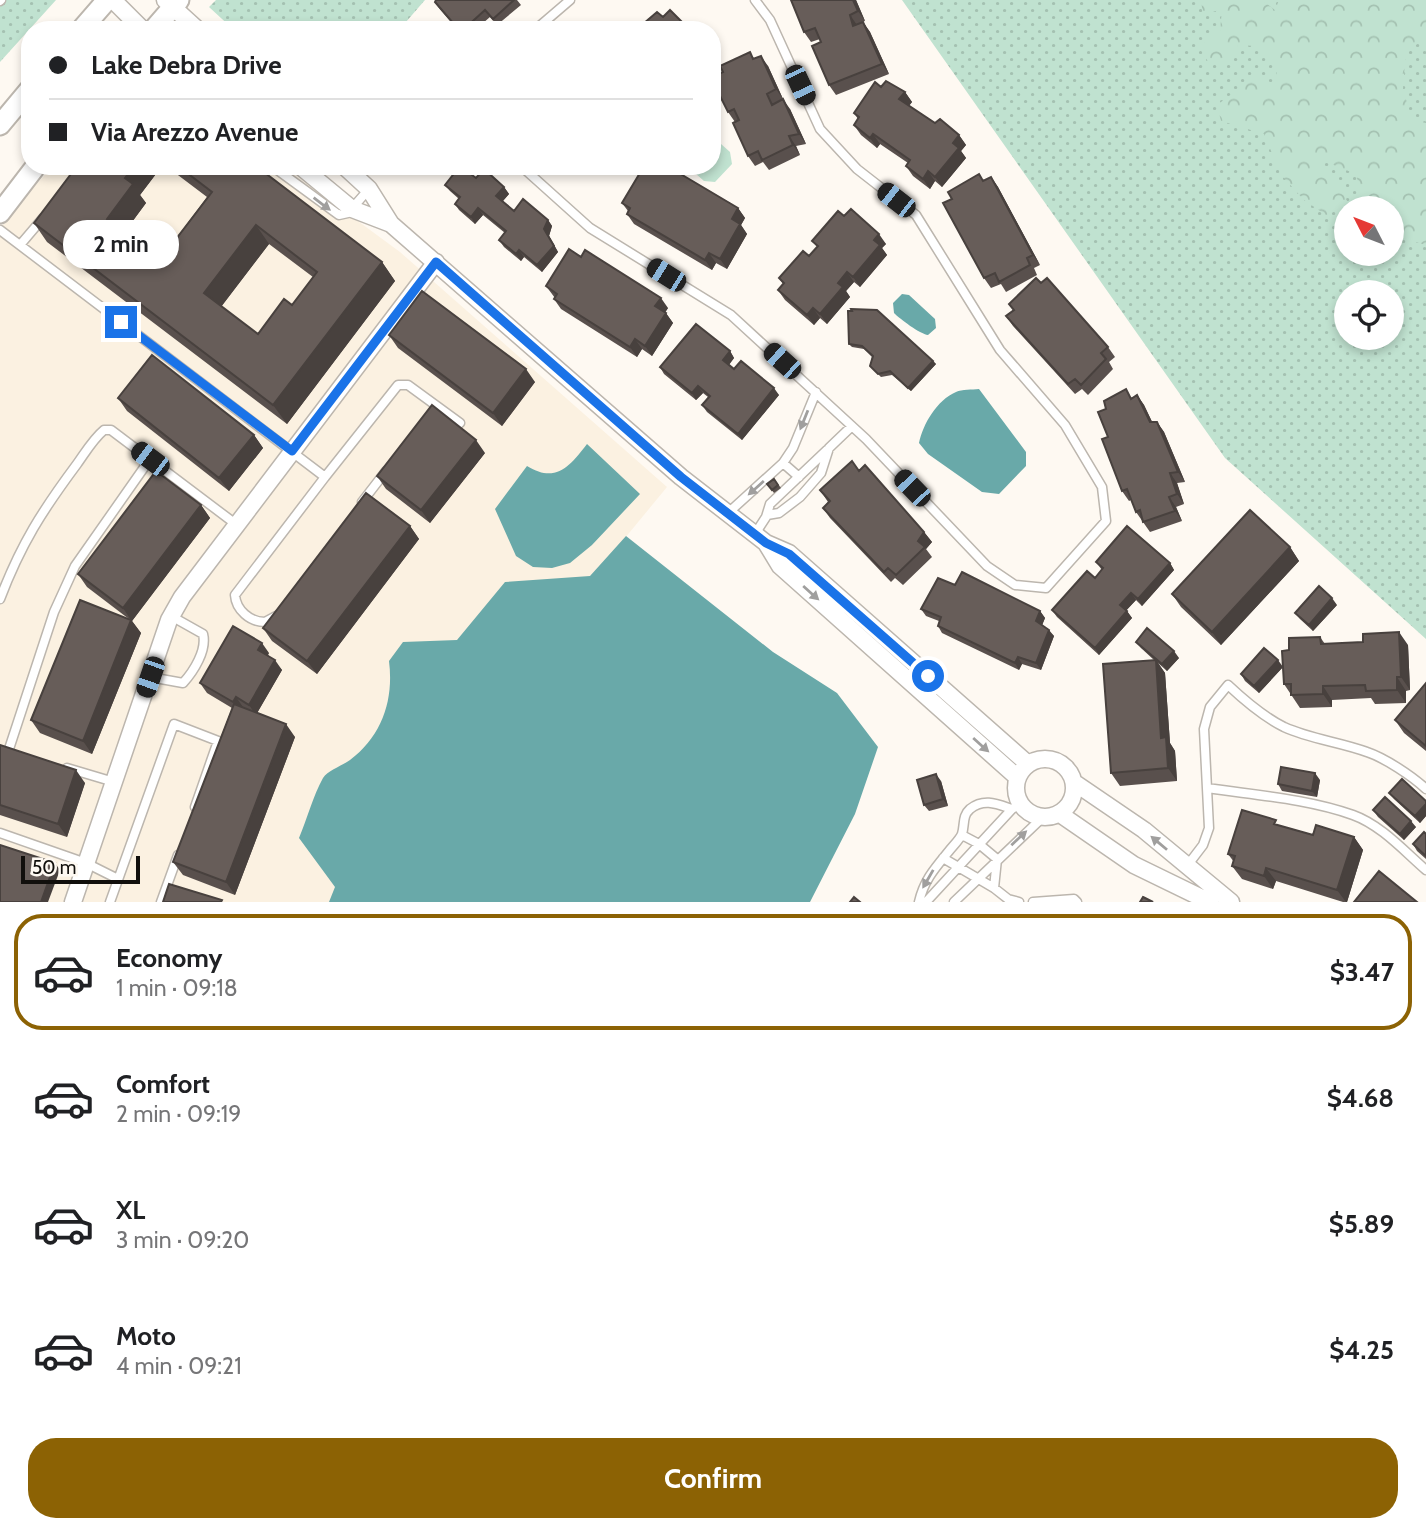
<!DOCTYPE html>
<html lang="en">
<head>
<meta charset="utf-8">
<style>
  :root { --surface:#fff; --page:#f6f6f6; --text:#202124; --muted:#757577; --line:#e0e0e0; --accent:#8c6204 }
  body { margin:0; font-family:Cabin,sans-serif; background:var(--page); color:var(--text); height:100vh; display:flex; flex-direction:column; font-size:26px; white-space:nowrap }
  * { box-sizing:border-box; margin:0 }
  p { font-size:23px; color:var(--muted) }
  .icon { flex:none; width:38px; height:38px; fill:none; stroke:currentColor; stroke-width:2; stroke-linecap:round; stroke-linejoin:round }
  .map { position:relative; height:902px; overflow:hidden }
  .panel { display:flex; flex-direction:column; background:var(--surface); flex:1 }
  .panel>* { flex:none }
  .hud { position:absolute; left:21px; top:21px; width:700px; height:154px; border-radius:28px; box-shadow:0 4px 10px #0003; display:grid; align-content:center; height:154px; padding:0 28px; background:var(--surface) }
  .needle { width:46px; rotate:312deg }
  .tools { position:absolute; left:1334px; top:196px; display:grid; gap:14px }
  .tools a { display:grid; place-items:center; width:70px; height:70px; border-radius:50%; background:var(--surface); box-shadow:0 4px 10px #0003; font-size:35px }
  .scale { position:absolute; left:21px; bottom:18px; width:119px; box-sizing:border-box; padding-left:7px; border:4px solid #110f0c; border-top:0; font-size:19px; line-height:24px; white-space:nowrap; color:#110f0c; -webkit-text-stroke:5px #fef9f2; paint-order:stroke }
  .end { position:absolute; width:32px; height:32px; margin:-16px; border:9px solid #1a73e8; background:#fff; box-shadow:0 0 0 4px #fff }
  .from { border-radius:50% }
  .bubble { position:absolute; height:49px; border-radius:24px; background:var(--surface); box-shadow:0 4px 10px #0003; font-size:23px; font-weight:700; line-height:49px; text-align:center }
  .car { position:absolute; width:21px; height:42px; margin:-21px -10px; border-radius:9px; box-shadow:0 0 5px 2px #0007; background:linear-gradient(#222 24%,#8ab4d8 0 40%,#222 0 76%,#8ab4d8 0 86%,#222 0) }
  .hud b { display:flex; align-items:center; gap:24px; height:66px; font-size:26px }
  .hud b+b { border-top:2px solid var(--line) }
  .hud i { width:18px; height:18px; background:var(--text) }
  ul { padding:12px 0 0; list-style:none }
  li { display:flex; align-items:center; gap:21px; height:116px; margin:0 14px 10px; padding:0 14px; border:4px solid transparent; border-radius:28px }
  li div { flex:1 }
  li b { display:block; font-size:26px }
  li em { font-style:normal; font-weight:700 }
  li.current { border-color:var(--accent) }
  li>.icon { width:63px; height:63px; stroke-width:1.5 }
  .action { display:flex; gap:14px; margin-top:auto; padding:14px 28px }
  .action a { flex:1; height:80px; border-radius:28px; background:var(--accent); color:#fff; font-size:28px; font-weight:700; line-height:80px; text-align:center }
  .map>svg:first-child { display:block }
</style>
</head>
<body>
<div class="map">
<svg width="1426" height="902" viewBox="0 0 1426 902">
  <defs>
    <pattern id="grass-dots" width="8" height="8" patternUnits="userSpaceOnUse" patternTransform="scale(1.75)"><rect width="8" height="8" fill="#c0e2d0"/><path d="M2 2h.1M6 6h.1" fill="none" stroke="#a4c1b1" stroke-width="1.8" stroke-linecap="round"/></pattern>
    <pattern id="forest-crowns" width="20" height="18" patternUnits="userSpaceOnUse" patternTransform="scale(1.75)"><rect width="20" height="18" fill="#c0e2d0"/><path d="M2 6a3 3 0 1 1 6 0M12 15a3 3 0 1 1 6 0" fill="none" stroke="#a4c1b1"/></pattern>
  </defs>
  <rect width="100%" height="100%" fill="#fef9f2"/>
  <path fill="#fbf1e1" d="M53,166h230l117,86 267,235 -42,51 -192,364h-433v-673l12,-18z"/>
  <path fill="url(#grass-dots)" fill-rule="evenodd" d="M0,0h56l-56,62z
    M216,0h209l-26,30h-165l-25,-23z
    M902,0h524v639l-201,-181zM1346,208h45v46h-45zM1346,292h45v46h-45z"/>
  <path fill="url(#forest-crowns)" d="M1201,0h61l13,10 4,-10h112l2,5 6,-5h27v41l-20,7 -3,41 9,31 14,3v122l-35,-10v-27h-29l1,-4 -7,-30 -37,-15 17,20 13,26 -23,10 -22,-15 -23,-25 -17,-41 -43,-13 -4,-16 39,-29 17,9 6,-20 -24,-19 -17,-1 -6,16 -22,4 -11,-18 21,-16 2,-22 -19,6z"/>
  <path fill="#c0e2d0" d="M712,136l18,16 2,12 -17,18 -11,-1 -17,-15h25z"/>
  <path fill="#69a9a9" d="M902,294l7,1 26,24 1,9 -8,7c-8,-1 -28,-16 -34,-22l-1,-10z
    M979,389l47,63v14l-27,28 -17,-2 -54,-38 -9,-11c4,-19 18,-43 37,-51 6,-3 16,-2 23,-3z
    M587,444l53,50 -48,51 -22,18 -18,5 -19,-1 -17,-11 -21,-47 32,-43c29,18 43,0 60,-22z
    M626,536l147,116 64,41 41,54 -23,67 -45,88h-481l6,-15 -36,-49c8,-19 14,-42 24,-60 5,-8 19,-12 27,-18 32,-24 44,-60 39,-99l14,-19 54,-2 48,-58 85,-6z"/>
  <g fill="none" stroke-linecap="round" stroke-linejoin="round">
    <g stroke="#bcb6ae" stroke-width="11">
      <path id="service" d="M0,1l1,-1
        M535,30l35,-30
        M272,166l67,49 9,-2 21,-24
        M521,166l69,62 141,87 135,124 121,127 28,19 31,3 60,-67 -4,-34 -37,-62 -65,-75 -84,-135 -59,-46 -37,-40 -50,-109 -15,-20
        M0,230l325,247 73,-92h10l52,38
        M20,245l23,-27
        M783,463l16,14
        M362,502l24,-31
        M728,513l55,-50 10,-15 23,-56
        M767,515l12,-2 21,-16 21,-24 8,-25 23,-22
        M755,534l11,-17 4,-13 57,-54
        M0,599c21,-55 42,-88 77,-135 8,-11 16,-25 27,-34h7l126,95
        M276,616l-11,6c-15,0 -29,-12 -30,-27l90,-118
        M150,677l33,6c11,-12 24,-33 20,-49l-32,-18
        M9,749l45,-137 21,-46 75,-107
        M67,768l47,14
        M1208,788c46,7 101,11 145,27 28,10 51,36 73,55
        M0,833l86,30 32,16
        M962,835l17,9 18,15
        M943,858l51,30 14,11 11,3
        M1187,866l16,-21 6,-17 -5,-99 6,-22 18,-22c17,16 36,32 56,42 26,12 56,15 83,25 18,6 45,24 59,37
        M994,888l3,-29
        M110,902l64,-178 44,17 -23,66
        M161,902l17,-47
        M919,902c5,-22 16,-34 30,-51 4,-5 11,-12 13,-17 3,-10 0,-18 8,-25 14,-11 27,-5 42,0
        M926,902l86,-93 8,-5
        M954,902l88,-84
        M1033,902l41,-3 3,3"/>
    </g>
    <g stroke="#bcb6ae" stroke-width="19">
      <path id="minor" d="M113,0l30,30
        M165,0l33,30
        M300,166l52,43 39,15
        M344,166l25,23 22,35 290,253 85,66 23,10 239,211
        M766,543l14,23 238,212
        M1016 788a29 29 0 1 1 58 0a29 29 0 1 1-58 0Z
        M1075,783l69,47 87,72
        M1060,814l74,51 76,37
        M73,902l96,-282 13,-23 254,-335"/>
    </g>
    <g stroke="#bcb6ae" stroke-width="23">
      <path id="tertiary" d="M81,30l26,-30
        M153,30l26,-30
        M0,125l30,-36
        M0,213l36,-47"/>
    </g>
    <use href="#service" stroke="#fff" stroke-width="8"/>
    <use href="#minor" stroke="#fff" stroke-width="16"/>
    <use href="#tertiary" stroke="#fff" stroke-width="19"/>
  </g>
  <path fill="#59504d" fill-rule="evenodd" d="M436,0h81l4,5 -24,20 -7,-8 -15,13h-17l-19,-22 -4,-6z
    M791,0h65l9,21 -3,1h1l7,10 19,42 -53,21 -7,-10 -9,-46 -9,3 -7,-10z
    M755,59l13,7 15,33 -9,5 16,5 16,35 -10,2 4,9 -31,15 -6,-8 -8,4 -7,-10 -13,-34 -7,-10z
    M881,87l24,5 7,10 -3,4 26,17 24,12 7,10 -5,6 5,7 -24,29 -7,-6 -5,8 -17,-13 -7,-10 2,-3 -28,-19 -3,4 -16,-13 -7,-10 4,-6 -4,-6z
    M77,166h85l-22,29 6,8 -22,30 36,27 47,-63 -41,-31h90l126,96 13,19 -108,143 -240,-182 -13,-19zM269,244l44,33 -21,28 -34,29 -37,-27z
    M402,166h38v7l-34,-1z
    M655,172l83,36 7,10 -4,7 6,9 -20,35 -11,-6 -4,7 -78,-46 -7,-10 1,-3 -6,-8z
    M991,177l7,10 42,78 -6,3 3,7 -31,17 -5,-8 -10,4 -7,-10v-97z
    M476,178l28,9 5,7 -6,7 11,10 34,9 4,6 -3,10 9,16 -16,20 -18,-15 -3,4 -17,-14 -5,-7 6,-7 -22,-18 -8,9 -16,-14 -4,-6 4,-5 -9,-8 -5,-6z
    M844,216l42,28 -4,4 5,7 -27,32 -6,-5 -8,9 4,6 -23,27 -7,-6 -6,7 -29,-25 -7,-10 5,-6 -4,-6 30,-22 8,-9 -5,-6z
    M546,286l122,22 -3,4 8,11 -21,33 -10,-7 -5,8 -76,-48 -7,-10 1,-1z
    M1009,304l99,43 7,10 -6,5 4,7 -25,26 -6,-6 -7,5 -62,-68 -7,-10 7,-6z
    M848,311l85,50 3,3 -25,27 -19,-16 -11,2 -11,-11 2,-9 -8,-8 -12,-2 -3,-3z
    M389,335l146,47 -33,44 -104,-78z
    M730,351l4,7 -5,7 5,4 45,26 -37,45 -35,-28 -5,-7 6,-8 -5,-4 -7,7 -32,-26 -4,-7z
    M1137,395l7,10 8,17h5l7,10 21,50 -8,1 7,21 -8,3 6,14 -32,11 -14,-20 -5,-12 -2,1 -7,-10 11,-93z
    M118,398l136,37 9,13 -34,43 -102,-80z
    M485,453l-55,70 -44,-34 -9,-13z
    M859,471l65,61 8,10 -6,7 6,8 -29,28 -8,-7 -4,4 -61,-64 -7,-10 5,-6 -8,-12z
    M774,479l7,9 -7,5 -7,-9z
    M201,505l9,13 -78,103 9,12 -49,121 -52,-21 -9,-13 98,-101 -42,-32 -9,-13z
    M410,526l9,13 -102,135 -45,-33 -9,-13z
    M1290,547l9,14 -78,84 -40,-38 -9,-13z
    M1096,562l74,1 4,7 -32,36 -6,-6 -10,10 6,8 -33,37 -42,-38 -5,-7 43,-32 7,-8z
    M955,585l85,26 5,7 -3,7 12,11 -13,34 -19,-6 -3,6 -77,-37 -4,-7 1,-5 -13,-5 -5,-7z
    M1337,605l-24,26 -13,-12 -5,-6z
    M1320,637l5,7 83,1 2,45 -4,1v12l-31,1 -4,-6 -39,2v7l-32,1 -16,-24 5,-34z
    M1136,642l43,16 -12,13 -9,-8 7,10 5,70 5,8 2,30 -57,5 -9,-13 43,-113 -13,-12z
    M269,653l-1,2 14,15 -25,43 38,24 -60,158 -52,-20 -10,-13 59,-154 -25,-15 -7,-10z
    M1283,667l-24,26 -14,-12 -4,-7z
    M1426,683v68l-22,-18 -9,-13z
    M0,745l85,38 -18,54 -67,-22z
    M1320,780l-3,17 -35,-6 -4,-7z
    M941,781l7,25 -19,5 -5,-6z
    M1389,793l37,8v15l-6,7 -26,-24z
    M1373,810l43,17 -12,13 -26,-23z
    M1279,825l34,10 41,2 9,13 -16,52h-4l-67,-21 -3,8 -31,-10 -10,-13 2,-4 -6,-8z
    M1426,834v25l-9,-8 -4,-7z"/>
  <path fill="#48413e" d="M853,0h3l9,21 -7,-10z
    M850,15l7,10 -4,1z
    M863,22l7,10 19,42 -7,-10z
    M761,56l7,10 15,33 -7,-10z
    M905,92l7,10 -6,7 -7,-10z
    M783,99l7,10 16,35 -7,-10z
    M873,134l7,10 -3,4 -7,-10z
    M959,135l7,10 -5,6 5,7 -24,29 -7,-10 18,-34z
    M789,136l7,10 4,9 -7,-10z
    M134,166h28l-22,29 6,8 -26,35 -13,-19 18,-41z
    M928,171l7,10 -5,8 -7,-10z
    M991,177l7,10 42,78 -7,-10z
    M504,187l5,7 -8,9 -5,-7z
    M478,208l5,7 -8,9 -4,-7z
    M738,208l7,10 -4,7 6,9 -20,35 -7,-10 12,-40z
    M548,220l4,6 -3,10 9,16 -16,20 -5,-7 7,-36z
    M256,225l13,19 -52,68 -13,-19z
    M879,234l7,10 -4,4 5,7 -27,32 -7,-10 21,-37z
    M519,250l5,7 -3,4 -5,-7z
    M709,253l7,10 -4,7 -7,-10z
    M382,262l13,19 -108,143 -14,-19z
    M847,272l7,10 -8,9 4,6 -23,27 -7,-10 18,-31z
    M661,298l7,10 -5,8 -8,-10z
    M813,308l7,10 -6,7 -7,-10z
    M666,313l7,10 -21,33 -7,-10z
    M635,339l7,10 -5,8 -7,-10z
    M730,351l4,7 -7,9 -4,-7z
    M933,361l3,3 -25,27 -3,-3z
    M526,369l9,13 -33,44 -9,-13z
    M698,386l5,7 -7,7 -4,-7z
    M774,388l5,7 -37,45 -4,-6z
    M1137,395l7,10 13,27 -7,-10z
    M1157,422l7,10 21,50 -7,-10z
    M254,435l9,13 -34,43 -10,-13z
    M476,440l9,13 -55,70 -9,-13z
    M1170,473l7,10 7,21 -7,-10z
    M1169,497l7,10 6,14 -7,-10z
    M201,505l9,13 -78,103 9,12 -49,121 -9,-13 48,-121 -8,-12z
    M410,526l9,13 -102,135 -10,-13z
    M924,532l8,10 -6,7 -8,-8z
    M1290,547l9,14 -78,84 -9,-13z
    M1170,563l4,7 -32,36 -4,-7z
    M1131,593l5,7 -11,12 -5,-7z
    M1332,598l5,7 -24,26 -4,-6z
    M1040,611l5,7 -4,10 -5,-7z
    M1127,611l5,7 -33,37 -4,-7z
    M1049,630l5,6 -13,34 -5,-7z
    M1399,632l9,13 2,45 -9,-13z
    M262,643l7,10 -4,7 -7,-10z
    M1174,651l5,7 -12,13 -5,-7z
    M1018,657l4,7 -3,6 -4,-7z
    M275,660l7,10 -26,45 -7,-10z
    M1156,660l9,13 5,70 5,8 2,30 -9,-13 -7,-30z
    M1278,660l5,7 -24,26 -5,-7z
    M1397,677l9,14v12l-9,-13z
    M1323,686l9,14v7l-9,-13z
    M236,697l7,10 -3,5 -7,-10z
    M286,724l9,13 -60,158 -9,-13z
    M76,770l9,13 -18,54 -9,-13z
    M1315,773l5,7 -3,17 -5,-6z
    M936,774l5,7 7,25 -5,-7z
    M1426,804v12l-6,7 -5,-7z
    M1411,821l5,6 -12,13 -4,-6z
    M1354,837l9,13 -16,52h-1l-9,-12z
    M55,863l5,7 -12,32h-7z
    M1266,868l10,13 -3,8 -9,-13z"/>
  <path fill="#675d59" stroke="#48413e" stroke-width="2" fill-rule="evenodd" d="M436,0h78l-21,19 -8,-9 -22,20h-4l-24,-28z
    M791,0h62l5,11 -8,4 3,11 10,-4 19,42 -53,21 -17,-39 9,-4 -6,-14 -11,4z
    M670,10l20,20h-54l21,-18 6,5z
    M398,24l42,1v5h-42z
    M750,52l3,7 8,-3 15,33 -9,5 5,11 11,-6 16,35 -10,2 4,9 -31,15 -4,-9 -10,5 -15,-33 6,-3 -5,-11 -6,3 -16,-32v-3l11,-5 -3,-6z
    M886,81l19,11 -6,7 36,24 5,-4 19,16 -6,8 6,5 -24,29 -7,-6 -5,8 -17,-13 4,-6 -37,-26 -3,4 -16,-13 5,-8 -5,-4 21,-31 6,5z
    M77,166h57l-9,12 8,6 -26,35 53,41 52,-68 -34,-26h78l126,96 -109,143 -239,-182zM256,225l61,47 -25,33 -8,-6 -26,35 -54,-41z
    M460,166l16,12 8,-9 20,18 -8,9 18,15 9,-12 25,21 -4,9 10,17 -17,19 -18,-15 -3,4 -17,-14 7,-9 -28,-23 -7,9 -16,-13 5,-7 -15,-12z
    M644,166l11,6 3,-6h9l71,42 -6,11 8,5 -20,35 -11,-6 -4,7 -78,-46 3,-6 -8,-5z
    M979,174l4,7 8,-4 42,78 -6,3 3,7 -31,17 -4,-9 -11,5 -41,-75 9,-4 -4,-7z
    M851,209l28,25 -5,6 6,5 -27,32 -6,-5 -9,11 5,4 -23,27 -7,-6 -6,7 -29,-25 6,-7 -5,-5 24,-27 6,5 9,-10 -6,-5 26,-30 6,5z
    M569,249l12,8 4,-7 76,48 -6,8 11,7 -21,33 -10,-7 -5,8 -76,-48 3,-5 -11,-8z
    M1036,278l5,5 6,-5 61,69 -7,6 5,6 -25,26 -6,-6 -7,5 -62,-68 8,-6 -5,-6z
    M422,291l104,78 -33,44 -104,-78z
    M851,309l26,1 56,51 -25,27 -18,-17 -12,3 -8,-8 3,-10 -11,-10 -13,-2 -1,-33h4z
    M696,324l34,27 -7,9 11,9 7,-8 33,27 -36,46 -36,-29 8,-9 -12,-10 -6,7 -32,-26z
    M152,355l102,80 -35,43 -101,-80z
    M1126,389l5,10 6,-4 13,27h7l21,50 -8,1 7,21 -8,3 6,14 -32,11 -3,-12 -4,2 -9,-23 -5,2 -20,-52 6,-2 -10,-25 8,-3 -2,-8z
    M432,405l44,35 -55,70 -44,-34z
    M852,461l7,10 6,-6 59,67 -6,9 7,6 -29,28 -8,-7 -4,4 -61,-64 7,-7 -10,-11z
    M156,471l45,34 -78,103 -45,-34z
    M774,479l4,6 -6,5 -5,-6z
    M366,493l44,33 -103,135 -44,-33z
    M1250,510l40,37 -78,85 -40,-38z
    M1127,526l43,37 -32,36 -7,-6 -11,12 7,6 -32,37 -43,-38 35,-39 8,7 8,-10 -7,-6z
    M962,572l78,39 -4,10 13,9 -13,33 -18,-6 -3,6 -77,-37 3,-9 -20,-8 17,-31 17,7z
    M1319,586l13,12 -23,27 -14,-12z
    M80,600l51,20 -48,121 -52,-21z
    M233,626l29,17 -4,7 17,10 -26,45 -13,-8 -3,5 -33,-19z
    M1147,628l27,23 -12,13 -26,-22z
    M1399,632l2,45h-4v13l-31,1 -1,-6 -42,1v8l-32,1v-11h-7l-2,-33 7,-1v-12l31,-1 1,7 42,-2v-8z
    M1264,648l14,12 -24,26 -13,-12z
    M1156,660l5,78 5,-1 2,31 -57,5 -8,-109z
    M1426,683v63l-31,-26z
    M234,704l52,20 -60,158 -53,-20z
    M0,745l76,25 -18,54 -58,-19z
    M1281,767l34,6 -3,18 -34,-7z
    M936,774l7,25 -19,6 -7,-25z
    M1402,779l24,22v3l-11,12 -26,-23z
    M1385,797l26,24 -11,13 -27,-24z
    M1242,810l34,10 -2,4 39,11 3,-10 38,12 -17,53 -71,-22 -2,8 -32,-10 3,-10 -7,-2z
    M1424,832l2,2v22l-13,-12z
    M0,845l55,18 -14,39h-41z
    M1379,871l38,31h-63z
    M169,884l53,16 -1,2h-58z
    M854,897l6,5h-10z
    M1143,897l10,5h-13z"/>
  <defs><path id="oneway-solid" d="M-6-.8H1V-3.2L6.5 0L1 3.2V.8H-6Z" transform="scale(1.75)"/></defs>
  <g fill="#a09f9e">
    <use href="#oneway-solid" transform="translate(322 204) rotate(37)"/>
    <use href="#oneway-solid" transform="translate(804 420) rotate(112)"/>
    <use href="#oneway-solid" transform="translate(756 488) rotate(138)"/>
    <use href="#oneway-solid" transform="translate(811 593) rotate(42)"/>
    <use href="#oneway-solid" transform="translate(981 745) rotate(42)"/>
    <use href="#oneway-solid" transform="translate(1019 838) rotate(-43)"/>
    <use href="#oneway-solid" transform="translate(1159 843) rotate(-140)"/>
    <use href="#oneway-solid" transform="translate(928 879) rotate(120)"/>
  </g>
  <g fill="none" stroke-linecap="round" stroke-linejoin="round">
    <path stroke="#1a73e8" stroke-width="9" d="M121,322l171,129 144,-189 245,215 85,66 23,11 139,122"/>
  </g>
</svg>
<div class="tools">
<a><svg class="needle" viewBox="-14 -14 28 28"><path d="M0-13l5 13h-10z" fill="#e53935"/><path d="M0 13l5-13h-10z" fill="#757577"/></svg></a>
<a><svg class="icon" aria-label="locate" viewBox="0 0 24 24"><circle cx="12" cy="12" r="6"/><path d="M12 2v4M12 18v4M2 12h4M18 12h4"/></svg></a>
</div>
<div class="scale">50 m</div>
<i class="end from" style="left:928px;top:676px"></i>
<i class="end" style="left:121px;top:322px"></i>
<div class="bubble" style="left:63px;top:220px;width:116px">2 min</div>
<i class="car" style="left:800px;top:85px;rotate:155deg"></i>
<i class="car" style="left:896px;top:200px;rotate:308deg"></i>
<i class="car" style="left:666px;top:275px;rotate:302deg"></i>
<i class="car" style="left:782px;top:361px;rotate:312deg"></i>
<i class="car" style="left:150px;top:459px;rotate:307deg"></i>
<i class="car" style="left:912px;top:488px;rotate:316deg"></i>
<i class="car" style="left:150px;top:677px;rotate:199deg"></i>
<div class="hud">
<b><i class="from"></i>Lake Debra Drive</b>
<b><i></i>Via Arezzo Avenue</b>
</div>
</div>
<section class="panel">
<ul>
<li class="current"><svg class="icon" aria-label="car" viewBox="0 0 24 24"><path d="M5 17H2v-5l4-1 3-4h7l3 4 3 1v5h-3M9 17h6M6 11h13"/><circle cx="7" cy="17" r="2"/><circle cx="17" cy="17" r="2"/></svg><div><b>Economy</b><p>1 min · 09:18</p></div><em>$3.47</em></li>
<li><svg class="icon" aria-label="car" viewBox="0 0 24 24"><path d="M5 17H2v-5l4-1 3-4h7l3 4 3 1v5h-3M9 17h6M6 11h13"/><circle cx="7" cy="17" r="2"/><circle cx="17" cy="17" r="2"/></svg><div><b>Comfort</b><p>2 min · 09:19</p></div><em>$4.68</em></li>
<li><svg class="icon" aria-label="car" viewBox="0 0 24 24"><path d="M5 17H2v-5l4-1 3-4h7l3 4 3 1v5h-3M9 17h6M6 11h13"/><circle cx="7" cy="17" r="2"/><circle cx="17" cy="17" r="2"/></svg><div><b>XL</b><p>3 min · 09:20</p></div><em>$5.89</em></li>
<li><svg class="icon" aria-label="car" viewBox="0 0 24 24"><path d="M5 17H2v-5l4-1 3-4h7l3 4 3 1v5h-3M9 17h6M6 11h13"/><circle cx="7" cy="17" r="2"/><circle cx="17" cy="17" r="2"/></svg><div><b>Moto</b><p>4 min · 09:21</p></div><em>$4.25</em></li>
</ul>
<div class="action"><a>Confirm</a></div>
</section>
</body>
</html>
